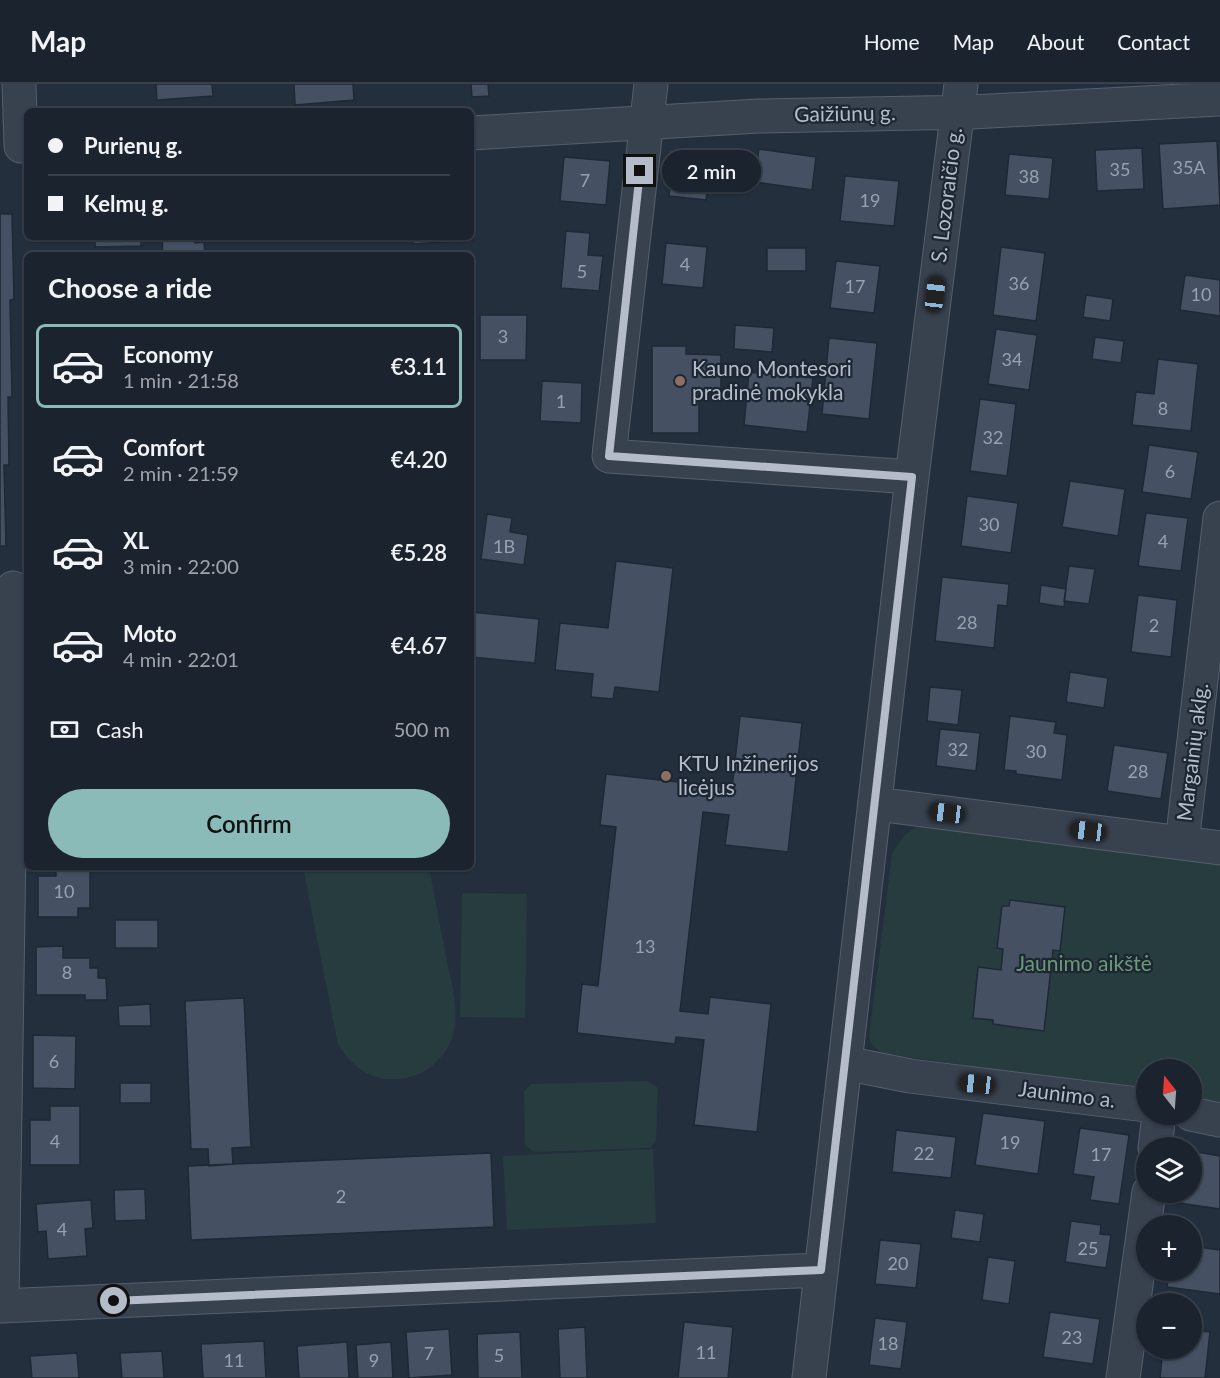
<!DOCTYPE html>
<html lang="en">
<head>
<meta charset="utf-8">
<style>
  :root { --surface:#1b232e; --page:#242b36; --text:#f1f3f6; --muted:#a0a4aa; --line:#39404a; --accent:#8bbbb9 }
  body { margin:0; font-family:Lato,sans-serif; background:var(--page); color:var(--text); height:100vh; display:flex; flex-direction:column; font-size:22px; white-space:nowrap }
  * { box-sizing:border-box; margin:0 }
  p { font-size:20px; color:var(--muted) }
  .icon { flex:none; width:33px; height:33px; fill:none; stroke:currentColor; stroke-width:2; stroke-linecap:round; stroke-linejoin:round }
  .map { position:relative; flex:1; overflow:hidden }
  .side { position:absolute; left:24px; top:168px; width:450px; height:618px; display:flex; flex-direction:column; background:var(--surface); border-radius:9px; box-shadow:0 2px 4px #0004,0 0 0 2px var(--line) }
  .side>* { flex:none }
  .guide { position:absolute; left:24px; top:24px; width:450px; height:132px; border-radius:9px; box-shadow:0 2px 4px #0004,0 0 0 2px var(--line); display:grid; align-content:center; height:132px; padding:0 24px; background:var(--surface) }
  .needle { width:39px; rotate:343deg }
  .buttons { position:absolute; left:1136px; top:975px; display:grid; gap:12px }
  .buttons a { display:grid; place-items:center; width:66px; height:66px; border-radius:50%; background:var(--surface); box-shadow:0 2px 4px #0004,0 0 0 2px var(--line); font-size:30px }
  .end { position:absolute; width:27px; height:27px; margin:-14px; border:8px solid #b4bcc9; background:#111; box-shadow:0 0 0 3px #111 }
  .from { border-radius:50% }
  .bubble { position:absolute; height:42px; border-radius:21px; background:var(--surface); box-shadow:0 2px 4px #0004,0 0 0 2px var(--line); font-size:20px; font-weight:600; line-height:42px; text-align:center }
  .car { position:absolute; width:18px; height:36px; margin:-18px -9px; border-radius:8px; box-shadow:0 0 4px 2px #0007; background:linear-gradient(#222 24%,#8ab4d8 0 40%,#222 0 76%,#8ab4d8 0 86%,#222 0) }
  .guide b { display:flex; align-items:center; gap:21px; height:57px; font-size:22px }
  .guide b+b { border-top:2px solid var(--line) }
  .guide i { width:15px; height:15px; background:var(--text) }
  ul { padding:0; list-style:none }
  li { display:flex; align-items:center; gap:18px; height:84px; margin:0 12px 9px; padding:0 12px; border:3px solid transparent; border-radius:9px }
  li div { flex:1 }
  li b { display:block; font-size:22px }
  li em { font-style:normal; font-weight:600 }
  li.selected { border-color:var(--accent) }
  li>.icon { width:54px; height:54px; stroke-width:1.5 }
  h2 { padding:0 24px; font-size:27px; line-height:72px }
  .pay { display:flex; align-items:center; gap:15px; height:66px; padding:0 24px; font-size:22px }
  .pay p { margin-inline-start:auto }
  .primary-button { display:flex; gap:12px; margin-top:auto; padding:12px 24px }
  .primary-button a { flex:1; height:69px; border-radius:36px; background:var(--accent); color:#111; font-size:24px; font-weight:600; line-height:69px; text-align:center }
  header { display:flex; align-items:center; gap:36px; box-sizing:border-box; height:84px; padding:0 30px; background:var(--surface); border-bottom:2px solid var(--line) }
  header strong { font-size:28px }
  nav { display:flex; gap:33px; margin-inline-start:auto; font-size:21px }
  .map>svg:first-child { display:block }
</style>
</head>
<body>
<header>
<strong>Map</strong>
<nav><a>Home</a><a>Map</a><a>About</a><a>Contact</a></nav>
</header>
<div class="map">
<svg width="1220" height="1294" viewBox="0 0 1220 1294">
  <rect width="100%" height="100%" fill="#242f3e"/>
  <path fill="#263c3f" d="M922,741l298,40v243l-29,-6v-32h-45v23l-264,-40 -10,-8 -3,-9 23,-182c8,-14 14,-23 30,-29z
    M303,783h126c5,28 11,57 16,85 7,36 23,79 -7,108 -11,12 -24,18 -40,19 -27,3 -46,-13 -60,-34z
    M462,809l65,1 -2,124 -65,-1z
    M647,997l11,7 -2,52 -6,8 -116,4 -9,-7 -1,-54 7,-7z
    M653,1065l3,74 -149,7 -4,-74z"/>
  <path fill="#455162" stroke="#1f2835" stroke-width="1.5" d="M156,0h56l1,12 -56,4z
    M294,0h59l1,16 -59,5z
    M471,0h17l1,12 -17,1z
    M1217,57l3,64 -57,4 -4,-65z
    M1142,64l2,41 -47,2 -2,-41z
    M759,65l57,8 -4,33 -58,-8z
    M1009,70l44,4 -4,41 -44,-4z
    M564,73l46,4 -4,44 -46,-4z
    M673,74l37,4 -4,38 -37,-4z
    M845,92l54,5 -5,45 -54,-5z
    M471,124l2,32 -60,4 -1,-7h59z
    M0,130h12l2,85 -4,1 2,97h-4l1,68h-5l2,81h-6z
    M566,147l24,2 -2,22 15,1 -4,35 -38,-3z
    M95,153h46v9l-46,1z
    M162,153h33v6l9,-1 1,13h-42z
    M666,159l41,4 -4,41 -41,-4z
    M1001,163l44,6 -9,68 -43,-6z
    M767,164h39v23h-39z
    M836,177l44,5 -6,47 -44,-5z
    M1185,191l35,5v36l-40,-6z
    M1086,211l27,4 -3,22 -27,-4z
    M480,231h47l-1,45h-46z
    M735,241l39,3 -2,24 -38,-3z
    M996,245l41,6 -8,55 -41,-6z
    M1095,253l29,4 -3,22 -29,-4z
    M829,254l48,5 -8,76 -47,-5z
    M652,262h34v8l35,1v39h-22v39h-47z
    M1158,275l40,5 -7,67 -59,-6 4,-33 18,2z
    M749,288l64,6 -6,54 -63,-7z
    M542,297l40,2 -1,40 -41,-2z
    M980,315l36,5 -9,72 -37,-5z
    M1149,361l49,7 -7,47 -49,-7z
    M1070,397l55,8 -7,47 -56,-9z
    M967,412l51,7 -7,50 -50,-7z
    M1146,429l42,5 -7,53 -43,-5z
    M487,430l25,4 -2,14 18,3 -4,30 -43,-6z
    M616,477l57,7 -14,124 -44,-5 -2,12 -22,-2 2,-23 -38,-4 5,-47 48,5z
    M1069,482l26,3 -6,35 -25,-3z
    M942,493l67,7 -2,22 -9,-1 -4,43 -59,-7z
    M1041,501l25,4 -2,18 -25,-4z
    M1138,511l39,5 -6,57 -40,-5z
    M471,528l68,7 -4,44 -64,-6z
    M1070,588l38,6 -4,30 -38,-6z
    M930,603l32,3 -4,35 -31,-4z
    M740,632l62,7 -14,129 -63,-7 4,-30 -26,-3 -23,199 28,3 2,-17 61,7 -14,128 -63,-7 10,-85 -28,-3 -1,7 -98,-11 5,-49 16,2 18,-159 -16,-2 6,-51 126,14z
    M1010,632l46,6 -2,11 13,2 -5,45 -46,-6v-3l-12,-1z
    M940,645l40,4 -4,38 -40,-5z
    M1114,661l54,8 -7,46 -54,-8z
    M56,783h34v41h-12v9h-40v-41h18z
    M1010,816l55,7 -5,44 -7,-1 -9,81 -51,-7v-4l-20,-2 5,-51 23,3 2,-21 -6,-1 5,-42h7z
    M115,836h43v28h-43z
    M63,862v12h27v10h8v10h8l1,22h-22v-5h-49v-48z
    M244,914l7,149 -19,1 1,16 -24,2 -1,-17h-17l-6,-148z
    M150,920l1,22h-32l-1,-20z
    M33,951l43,1 -1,53 -42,-1z
    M120,999h31v20h-31z
    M50,1022h30v59h-50v-45h20z
    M983,1029l62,8 -7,53 -63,-9z
    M1080,1044l49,7 -10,69 -29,-4 4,-23 -21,-3z
    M896,1046l60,7 -5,41 -59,-6z
    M1191,1067l29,5v53l-41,-6 1,-11h11z
    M491,1069l3,74 -303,13 -3,-74z
    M145,1105l1,31 -31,1 -1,-31z
    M91,1116l2,28 -8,1 2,27 -39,3 -2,-28 -8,1 -2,-28z
    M955,1126l29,4 -4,28 -29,-4z
    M1071,1137l30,4 -1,9 11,1 -5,33 -41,-6z
    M880,1156l41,4 -5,44 -41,-4z
    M1191,1162l29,4v44l-53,-7 2,-17h22z
    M988,1173l27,4 -6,43 -27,-4z
    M1050,1228l50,7 -7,45 -50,-7z
    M875,1234l32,4 -6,47 -32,-4z
    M684,1238l49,5 -5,51h-50z
    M585,1243l2,51h-27l-2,-49z
    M449,1245l3,46 -43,3 -3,-46z
    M1191,1246l19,2 -5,46h-45l3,-30h28z
    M520,1248l2,46h-44l-1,-44z
    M264,1257l2,37h-63l-2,-34z
    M347,1258l2,36h-50l-2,-32z
    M391,1258l2,36h-35l-2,-33z
    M162,1267l2,27h-42l-2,-25z
    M77,1269l2,25h-47l-2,-22z"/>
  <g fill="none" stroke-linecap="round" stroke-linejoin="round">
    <g stroke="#565f6c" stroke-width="35">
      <path id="minor" d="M19,0l2,62
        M651,0l-42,372 303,21
        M471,49l288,-17 212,-4 249,-13
        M876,720l344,44
        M1182,759l38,-325
        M845,979l65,13 236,29
        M1191,1030l29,6
        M1155,1064l4,-34
        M2,1221l11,-717
        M0,1222l821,-36
        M809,1294l103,-901 49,-393
        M1123,1294l26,-186"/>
    </g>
    <use href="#minor" stroke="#38414e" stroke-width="33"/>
  </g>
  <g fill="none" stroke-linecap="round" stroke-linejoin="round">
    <path stroke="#b4bcc9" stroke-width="8" d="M114,1217l707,-31 91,-793 -303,-21 31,-285"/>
  </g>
  <g fill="#8d6e63" stroke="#1d2633" stroke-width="2">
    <circle cx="680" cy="297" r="6"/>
    <circle cx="666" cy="692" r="6"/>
  </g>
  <g text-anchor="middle" stroke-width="4.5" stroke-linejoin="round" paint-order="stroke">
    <g font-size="18" fill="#98a1af">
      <text x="1189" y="90">35A</text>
      <text x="1120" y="92">35</text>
      <text x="1029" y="99">38</text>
      <text x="585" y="103">7</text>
      <text x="870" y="123">19</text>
      <text x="685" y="187">4</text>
      <text x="582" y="194">5</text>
      <text x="1019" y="206">36</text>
      <text x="855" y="209">17</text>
      <text x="1201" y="217">10</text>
      <text x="503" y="259">3</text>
      <text x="1012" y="282">34</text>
      <text x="561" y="324">1</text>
      <text x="1163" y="331">8</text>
      <text x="993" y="360">32</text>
      <text x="1170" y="394">6</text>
      <text x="989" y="447">30</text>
      <text x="1163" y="464">4</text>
      <text x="504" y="469">1B</text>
      <text x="967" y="545">28</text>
      <text x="1154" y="548">2</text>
      <text x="958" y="672">32</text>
      <text x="1036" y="674">30</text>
      <text x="1138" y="694">28</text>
      <text x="64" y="814">10</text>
      <text x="645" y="869">13</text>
      <text x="67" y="895">8</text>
      <text x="54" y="984">6</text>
      <text x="55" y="1064">4</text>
      <text x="1010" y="1065">19</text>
      <text x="924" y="1076">22</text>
      <text x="1101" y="1077">17</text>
      <text x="341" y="1119">2</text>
      <text x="62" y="1152">4</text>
      <text x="1088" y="1171">25</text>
      <text x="898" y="1186">20</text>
      <text x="1072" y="1260">23</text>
      <text x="888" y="1266">18</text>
      <text x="706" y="1275">11</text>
      <text x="429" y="1276">7</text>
      <text x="499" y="1278">5</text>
      <text x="234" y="1283">11</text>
      <text x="374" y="1283">9</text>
    </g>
    <g font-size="21" fill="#b4bcc9" stroke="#1d2633">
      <text transform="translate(845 30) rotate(-1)" y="7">Gaižiūnų g.</text>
      <text transform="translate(947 111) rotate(-83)" y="7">S. Lozoraičio g.</text>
      <text transform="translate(1193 668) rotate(-83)" y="7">Margainių aklg.</text>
      <text transform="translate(1067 1011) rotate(7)" y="7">Jaunimo a.</text>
    </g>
    <g font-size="21" fill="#b4bcc9" stroke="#1d2633" text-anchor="start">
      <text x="692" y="292">Kauno Montesori<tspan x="692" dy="24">pradinė mokykla</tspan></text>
      <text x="678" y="687">KTU Inžinerijos<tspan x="678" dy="24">licėjus</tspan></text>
    </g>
    <g font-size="21" fill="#6b9a76" stroke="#1d2633">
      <text x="1084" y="887">Jaunimo aikštė</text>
    </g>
  </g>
</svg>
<div class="buttons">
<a><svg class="needle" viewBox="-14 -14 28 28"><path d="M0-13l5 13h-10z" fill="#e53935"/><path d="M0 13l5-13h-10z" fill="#a0a4aa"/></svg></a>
<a><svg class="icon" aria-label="layers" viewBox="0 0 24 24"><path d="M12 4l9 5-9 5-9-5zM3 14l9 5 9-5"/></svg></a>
<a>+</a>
<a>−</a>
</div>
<i class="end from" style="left:114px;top:1217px"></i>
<i class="end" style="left:640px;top:87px"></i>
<div class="bubble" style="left:662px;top:66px;width:99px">2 min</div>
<i class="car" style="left:935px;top:210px;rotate:7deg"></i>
<i class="car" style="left:947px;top:729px;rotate:277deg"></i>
<i class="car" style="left:1088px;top:747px;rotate:277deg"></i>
<i class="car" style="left:977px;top:1000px;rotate:276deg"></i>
<div class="guide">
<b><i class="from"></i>Purienų g.</b>
<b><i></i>Kelmų g.</b>
</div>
<section class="side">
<h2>Choose a ride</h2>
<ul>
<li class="selected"><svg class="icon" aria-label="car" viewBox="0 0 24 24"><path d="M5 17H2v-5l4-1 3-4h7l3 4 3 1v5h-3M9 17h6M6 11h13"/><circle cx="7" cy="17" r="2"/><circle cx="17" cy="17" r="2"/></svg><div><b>Economy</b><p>1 min · 21:58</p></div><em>€3.11</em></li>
<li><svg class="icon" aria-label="car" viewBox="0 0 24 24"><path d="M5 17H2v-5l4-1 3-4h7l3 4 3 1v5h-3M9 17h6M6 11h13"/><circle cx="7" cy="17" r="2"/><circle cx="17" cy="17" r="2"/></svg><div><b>Comfort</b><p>2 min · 21:59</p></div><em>€4.20</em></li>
<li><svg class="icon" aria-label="car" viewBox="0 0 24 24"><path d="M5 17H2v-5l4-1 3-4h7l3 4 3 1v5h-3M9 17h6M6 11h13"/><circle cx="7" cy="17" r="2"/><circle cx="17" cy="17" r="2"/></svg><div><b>XL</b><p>3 min · 22:00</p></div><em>€5.28</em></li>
<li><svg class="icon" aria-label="car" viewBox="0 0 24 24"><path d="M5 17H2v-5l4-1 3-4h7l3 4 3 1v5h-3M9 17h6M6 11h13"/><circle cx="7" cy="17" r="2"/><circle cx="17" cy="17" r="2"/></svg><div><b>Moto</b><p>4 min · 22:01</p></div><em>€4.67</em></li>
</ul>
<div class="pay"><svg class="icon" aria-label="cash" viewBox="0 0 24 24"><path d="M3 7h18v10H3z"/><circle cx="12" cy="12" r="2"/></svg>Cash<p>500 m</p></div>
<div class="primary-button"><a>Confirm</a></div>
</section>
</div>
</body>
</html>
